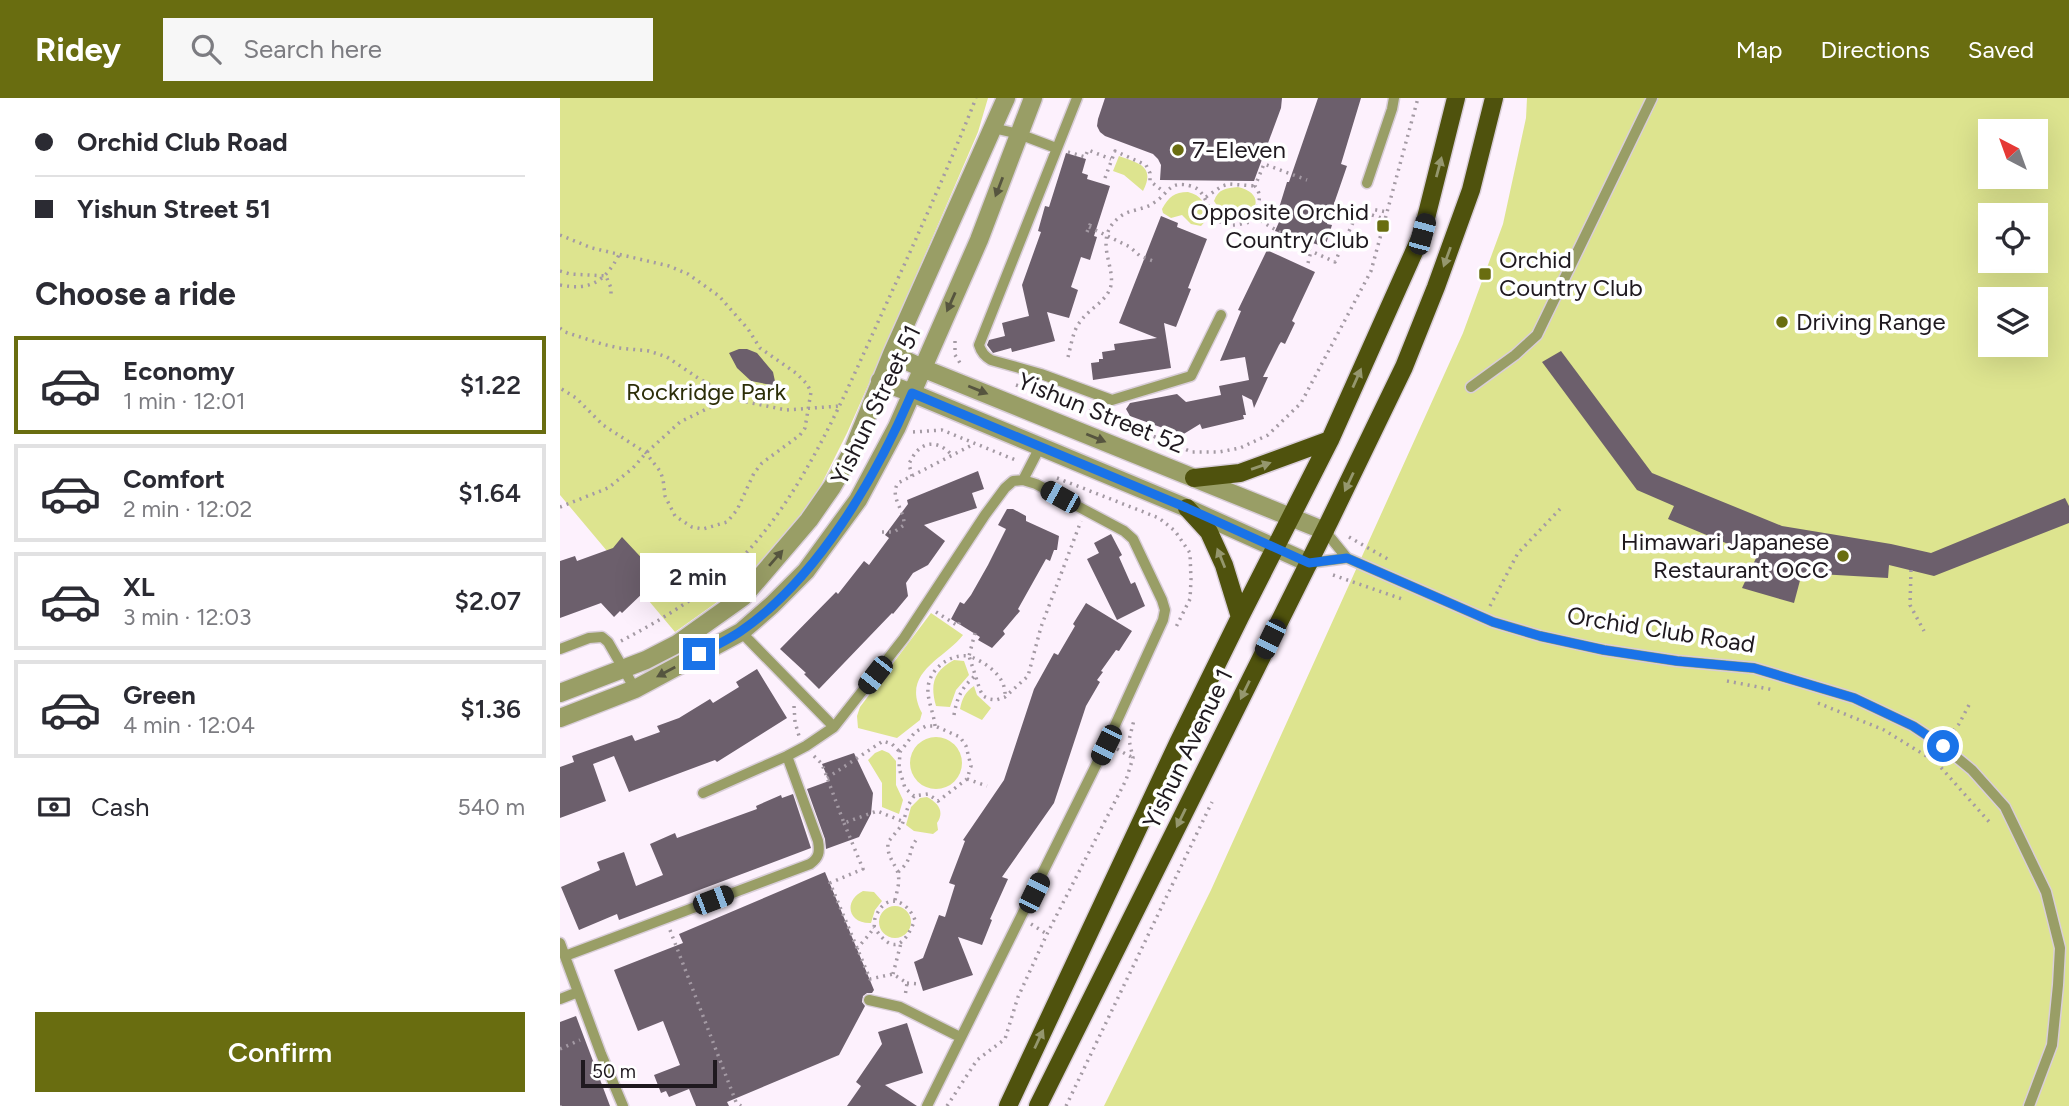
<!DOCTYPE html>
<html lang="en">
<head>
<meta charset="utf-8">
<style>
  :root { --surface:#fff; --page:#f7f7f7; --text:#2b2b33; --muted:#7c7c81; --line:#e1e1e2; --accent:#696d10 }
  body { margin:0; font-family:Figtree,sans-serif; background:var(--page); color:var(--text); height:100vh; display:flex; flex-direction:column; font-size:26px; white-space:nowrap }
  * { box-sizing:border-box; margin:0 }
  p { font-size:23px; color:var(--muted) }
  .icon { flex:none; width:38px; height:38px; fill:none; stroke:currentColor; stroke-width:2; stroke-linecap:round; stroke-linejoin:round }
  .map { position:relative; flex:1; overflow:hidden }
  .panel { display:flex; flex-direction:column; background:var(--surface); width:560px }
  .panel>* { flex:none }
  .top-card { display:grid; align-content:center; height:154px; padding:0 35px; background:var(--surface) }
  .needle { width:46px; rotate:319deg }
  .controls { position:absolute; left:1418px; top:21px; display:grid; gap:14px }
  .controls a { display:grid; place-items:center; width:70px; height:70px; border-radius:0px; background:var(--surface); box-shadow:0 7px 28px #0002; font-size:35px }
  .scale { position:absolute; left:21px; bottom:18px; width:136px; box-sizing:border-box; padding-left:7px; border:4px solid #1f191f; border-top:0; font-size:19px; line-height:24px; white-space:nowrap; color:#1f191f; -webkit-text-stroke:5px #fff; paint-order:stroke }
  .end { position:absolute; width:32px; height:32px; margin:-16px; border:9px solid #1a73e8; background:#fff; box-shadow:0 0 0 4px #fff }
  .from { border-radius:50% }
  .bubble { position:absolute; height:49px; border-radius:0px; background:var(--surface); box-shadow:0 7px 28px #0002; font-size:23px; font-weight:600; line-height:49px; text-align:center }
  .car { position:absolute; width:21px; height:42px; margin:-21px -10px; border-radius:9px; box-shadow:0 0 5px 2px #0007; background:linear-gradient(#222 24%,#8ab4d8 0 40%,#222 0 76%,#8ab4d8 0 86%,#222 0) }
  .top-card b { display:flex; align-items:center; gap:24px; height:66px; font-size:26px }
  .top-card b+b { border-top:2px solid var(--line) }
  .top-card i { width:18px; height:18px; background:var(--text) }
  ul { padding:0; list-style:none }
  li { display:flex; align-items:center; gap:21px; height:98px; margin:0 14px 10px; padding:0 21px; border:4px solid var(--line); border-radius:0px }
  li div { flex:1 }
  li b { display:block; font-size:26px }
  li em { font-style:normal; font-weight:600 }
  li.current { border-color:var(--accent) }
  li>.icon { width:63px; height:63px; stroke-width:1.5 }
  h2 { padding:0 35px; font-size:32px; line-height:84px }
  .pay { display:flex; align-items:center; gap:18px; height:77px; padding:0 35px; font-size:26px }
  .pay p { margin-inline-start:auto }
  .button { display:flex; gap:14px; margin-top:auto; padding:14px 35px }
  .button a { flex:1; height:80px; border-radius:0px; background:var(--accent); color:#fff; font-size:28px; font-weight:600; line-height:80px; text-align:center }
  header { display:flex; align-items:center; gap:42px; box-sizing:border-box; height:98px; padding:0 35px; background:var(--accent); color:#fff }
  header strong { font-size:33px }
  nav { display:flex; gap:38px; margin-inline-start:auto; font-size:24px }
  .search { width:490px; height:63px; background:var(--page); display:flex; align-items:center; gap:18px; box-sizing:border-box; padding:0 24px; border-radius:0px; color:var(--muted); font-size:26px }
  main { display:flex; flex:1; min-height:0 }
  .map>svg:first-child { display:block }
</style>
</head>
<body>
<header>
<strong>Ridey</strong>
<div class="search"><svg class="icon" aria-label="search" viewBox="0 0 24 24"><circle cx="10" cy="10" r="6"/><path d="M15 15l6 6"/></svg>Search here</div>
<nav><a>Map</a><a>Directions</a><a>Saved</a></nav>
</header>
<main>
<section class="panel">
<div class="top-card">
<b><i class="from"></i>Orchid Club Road</b>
<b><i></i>Yishun Street 51</b>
</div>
<h2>Choose a ride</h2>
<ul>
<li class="current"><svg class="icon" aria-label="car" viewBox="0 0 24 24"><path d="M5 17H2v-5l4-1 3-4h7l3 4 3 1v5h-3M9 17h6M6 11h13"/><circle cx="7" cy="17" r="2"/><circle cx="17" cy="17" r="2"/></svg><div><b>Economy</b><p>1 min · 12:01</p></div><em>$1.22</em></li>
<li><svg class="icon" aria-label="car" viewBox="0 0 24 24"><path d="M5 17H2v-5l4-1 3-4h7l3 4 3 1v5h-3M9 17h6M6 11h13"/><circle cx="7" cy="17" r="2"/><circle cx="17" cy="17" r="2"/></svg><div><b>Comfort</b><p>2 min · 12:02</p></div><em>$1.64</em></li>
<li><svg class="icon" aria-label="car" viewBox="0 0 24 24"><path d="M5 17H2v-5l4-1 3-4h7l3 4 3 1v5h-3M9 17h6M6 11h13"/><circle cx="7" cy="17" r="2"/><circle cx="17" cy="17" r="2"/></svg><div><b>XL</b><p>3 min · 12:03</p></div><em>$2.07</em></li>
<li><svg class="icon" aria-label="car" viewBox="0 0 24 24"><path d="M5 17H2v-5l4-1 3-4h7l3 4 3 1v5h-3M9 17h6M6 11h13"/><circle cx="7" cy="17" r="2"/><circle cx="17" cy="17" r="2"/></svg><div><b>Green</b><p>4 min · 12:04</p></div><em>$1.36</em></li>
</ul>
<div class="pay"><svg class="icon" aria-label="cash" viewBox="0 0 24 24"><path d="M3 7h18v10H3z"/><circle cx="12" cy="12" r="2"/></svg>Cash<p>540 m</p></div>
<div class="button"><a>Confirm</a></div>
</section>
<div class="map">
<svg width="1509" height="1008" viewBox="0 0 1509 1008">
  <rect width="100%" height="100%" fill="#fdf1fd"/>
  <path fill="#dde48f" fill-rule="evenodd" d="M0,0h428l-10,34 -81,188 -50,113 -30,60 -19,29 -24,30 -40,38 -59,42 -115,-137z
    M967,0h542v1008h-965l107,-216 252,-557 40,-109 23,-106zM1430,33h45v46h-45zM1430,117h45v46h-45zM1430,201h45v46h-45z
    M559,58c19,7 37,10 24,35l-19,-16 -11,-4z
    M678,89c39,9 5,47 -21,29l1,-9 -4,-6c4,-12 12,-13 24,-14z
    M628,94c13,3 18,12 21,25l-8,9 -10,-2 -9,-9 -11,3 -8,-5 -1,-4c7,-12 12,-17 26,-17z
    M371,515l32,22c-18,24 -63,37 -41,78l-2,7 -23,18 -39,-10 -1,-12 3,-9z
    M394,562l10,1 5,14 -13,15 -6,17 -14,-1c-6,-21 -3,-35 18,-46z
    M414,588l3,9 14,13 -9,12 -22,-11c2,-10 5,-17 14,-23z
    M350 665a26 26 0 1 1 52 0a26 26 0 1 1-52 0Z
    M322,652l7,3 7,8v24l7,15 -4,14 -17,-7v-24l-14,-23 7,-7z
    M367,699c11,6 18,14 10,26l1,7 -5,4 -19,-3 -8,-6 5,-18 9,-9z
    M303,793l11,1 8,9 -7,9 -4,13c-23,1 -28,-22 -8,-32z
    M319 824a16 16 0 1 1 32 0a16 16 0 1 1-32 0Z"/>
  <path fill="#6c5f6c" d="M545,0h177l-1,10 -27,73 -94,-1 1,-15 -3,-6 -5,-5 -48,-18 -5,-4 -3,-6 1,-7z
    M758,0h43l-20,66 6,2 -20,58 5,1 -7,22 -50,-16 4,-9 -4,-1 12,-39h2z
    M506,55l20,6 -4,14 6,2 -1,4 23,7 -16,50 3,1 -7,23 -9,-3 -10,30 7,3 -9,28 -22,-6 8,29 -43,11 -1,-4 -18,5 -6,-8 2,-5 16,-4 -3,-13 27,-7 -7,-31 19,-53 -3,-1 7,-25 4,1z
    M601,118l17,7 -1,4 30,12 -19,49 3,1 -15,38 -12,-4 7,45 -78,12 -2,-17 8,-1v-3h4l-1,-7 13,-2 -1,-6 43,-6 -38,-15z
    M707,152l48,22 -23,49 3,2 -10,21 -4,-2 -2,3 -16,32h5l-14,31 -2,-8 -10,-5 4,20h-3l1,4 -42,10 -2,-5 -18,11 -52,-19 -4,-7 4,-6 47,-9 9,8 35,-7 -2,-9 30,-6 -4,-23 -25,4 21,-50 -3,-1z
    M179,251h8l10,4 16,19 3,14 -25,-5 -14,-13 -8,-15z
    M1001,253l91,122 130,53 109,18 40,9 134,-55 4,8v17l-135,53 -45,-11 -1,13 -86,-5 -8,30 -52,-15 15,-32 -89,-37 6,-13 -37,-16 -95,-128z
    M418,373l6,18 -12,4 5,15 -53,17 21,16 -17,24 -15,8 -7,10 2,13 -15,18 -1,-1 -73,76 -15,-15 2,-1 -26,-24 56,-57 2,2 26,-33 5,4 20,-27 -4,-3 23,-31 -1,-4z
    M447,411h6l13,7v5l33,15 -2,14h-3l-4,11 -4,-2 -28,50 2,2 -17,20 2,3 -13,14 -14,-8 2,-3 -29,-18 9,-17 4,2 7,-9 17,-30 18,-36 -8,-4z
    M551,436l11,21 -3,2 12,27 4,-2 10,24 -28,14 -30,-61 12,-6 -5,-10z
    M62,439l42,45 -12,10 -4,2 -3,-3 -23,22 -2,-2 -6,6 -13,-14 -41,15v-57l15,-5 2,5 36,-13z
    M526,505l46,28 -13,20 -3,-1 -15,21 2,1 -6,8 3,2 -14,24 -32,97 -52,74 6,2 -18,40 2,1 -10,25 -24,-8 15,38 -50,16 -9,-29 9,-4 16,-43 6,2 10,-32 -6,-2 16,-42 -2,-1 41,-60 30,-91 20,-36 4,2 17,-29 -2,-2z
    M197,571l30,49 -70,44 -2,-2 -86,32 -15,-36 -21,8 13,37 -46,17v-51l14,-5 -2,-6 60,-21 3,6 25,-9 -3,-6 22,-8 31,-19 3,4 26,-16 -3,-5z
    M294,655l19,40 -2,21 -12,23 -33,12 -1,-10 -18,-50 22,-8 -7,-17z
    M233,696l18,54 -192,72 -2,-6 -38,16 -18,-43 39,-17 -3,-8 27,-10 12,34 27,-11 -13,-31 25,-11 2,5 80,-29 -1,-3 25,-11 1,3z
    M265,774l49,118 -2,3h-5l-4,3 -1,6 3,4 -26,49 -112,47 2,4h-33l-7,-17 -20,8 -3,-6 -5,2 -7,-18 26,-10 -17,-44 -25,10 -24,-61 69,-27 -4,-9z
    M16,918l34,90h-50v-84z
    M347,925l16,50 -38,12 32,21h-70l14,-20 -5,-4 26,-38 -4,-12z"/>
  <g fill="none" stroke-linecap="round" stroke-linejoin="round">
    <g stroke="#d9ced9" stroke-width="13">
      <path id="lane" d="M517,0l-98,247c2,7 5,11 12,15l50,14 71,26 79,-24 30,-61
        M433,30l26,6 37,14
        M807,85l25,-74 2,-11
        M911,289l44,-32 22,-20 115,-237
        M463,382l17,-33
        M765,433l22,27 146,64 47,14 64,14 73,11 77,7 100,30 59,28 30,20 29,24 33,37 41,85 14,56 -2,37 -6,60 -23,61
        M749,465l38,-5
        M181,534l93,95
        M0,551l29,-11 13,-1 6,5 27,47
        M143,695l84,-37 19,-10 28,-19 70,-89 81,-123 20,-27 8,-7 10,-1 13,4 88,47 9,8 29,61 3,10 -2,10 -57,125 -179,361
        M0,845l41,111 22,52
        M5,858l245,-92c9,-6 10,-12 8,-23l-31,-85
        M0,901l18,-7
        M309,902l31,7 60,30"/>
    </g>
    <g stroke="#d9ced9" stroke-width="21">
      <path id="street" d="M332,256l30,14 403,163
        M320,283l32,12 275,115 122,55
        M0,595l86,-33 31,-16 66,-47 66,-77 23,-33 21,-37 39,-96 114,-256
        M0,620l75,-29 106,-57 31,-27 34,-34 52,-71 39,-73 82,-187 54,-142"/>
    </g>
    <g stroke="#d9ced9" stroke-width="21">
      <path id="primary" d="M634,380l46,-5 90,-33
        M627,410l22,24 15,33 16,52
        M448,1008l170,-363 62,-126 90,-177 92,-206 34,-136
        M478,1008l292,-586 74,-153 32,-80 35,-97 23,-92"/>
    </g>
    <path stroke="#a49aa4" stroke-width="3.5" stroke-dasharray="2 5" stroke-linecap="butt" d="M508,54l17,5 3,-7 23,9
      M545,80l10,-27 31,14 4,8v8l14,11
      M646,99l16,-11 7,-2 26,2
      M812,117l13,4
      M692,122c5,-12 12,-23 3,-34l9,-22 43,16
      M529,129l41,20 10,9 13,5
      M527,134l5,-12
      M0,137l32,13 77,18 19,8 31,22 29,33 12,19 36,25 11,11 4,8 -6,36 -5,7 -38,28 -8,10 -17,37 -10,12 -24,7 -11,-2 -17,-11 -10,-20 -2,-17 -3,-8 -14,-18 -43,-28 -27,-27 -16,-10
      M748,165l3,-12
      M0,173l10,3 36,2 5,12v8
      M0,187c31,6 45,-4 59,-30
      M0,230l5,4 37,12 17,4 30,3 18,6 31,21 33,19 11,4 44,9 54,-4
      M395,243v14l5,8
      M508,259c3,-11 5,-27 12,-35 8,-12 23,-19 29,-31 11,-21 -20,-52 12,-75 10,-7 24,-6 34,-14 14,-9 14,-22 36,-16 19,5 14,32 34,38 11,4 24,-4 36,-3l50,30 24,11 25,-55 27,5
      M456,287l95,34 81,33h27l21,-4 28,-13 33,-32 70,-132 47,-173
      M353,334l29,-2 76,31
      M352,378l-3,-12c9,-21 25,-27 42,-10
      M497,380l102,40 16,13 15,22 1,27 -1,19 -14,28
      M0,409l48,-19 25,-20 13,-15 34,-31 49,-24
      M322,434h12l10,-7c1,-15 -15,-28 -6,-42l76,-39
      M789,439l42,24
      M1351,472l-1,35 14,26
      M773,477l69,24
      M930,508l28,-53 42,-44
      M376,514l22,14 2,-5
      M415,535l-6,23c16,6 37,20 36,39
      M61,543c44,-23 90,-51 125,-88 58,-62 97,-154 132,-231 34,-74 68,-148 98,-224
      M1167,583l47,9
      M1258,605l66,27 52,32 56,63
      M234,608l1,16 4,14
      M394,617c3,-18 8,-28 22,-40
      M375,628c-1,-11 -6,-22 -7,-33 -2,-22 21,-40 41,-37l11,34 3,6 6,3 7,1 9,-3 23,-21 13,-49 40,-106
      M1389,638l10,-12 11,-21
      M557,651l16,9
      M254,658l8,8 22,59 33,-12 25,10
      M267,680l56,-37 9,3 8,8
      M407,681l20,7
      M284,725l19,46 -33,14 40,96 23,-5 14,9 -2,14
      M338,774c17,-14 9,-23 20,-34
      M335,802c2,-9 6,-20 2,-30 -5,-10 -10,-15 -9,-28l14,-17 7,-21 5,-8 14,-2 10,7 29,-22 4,-13 -5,-20 -6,-9 -25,-11h-9l-11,6 -15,20 -1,16 6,20 9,8
      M471,826l16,10
      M110,832l66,172 5,4
      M297,851c5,-7 13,-14 17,-22 1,-4 0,-8 2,-11 10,-24 31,-16 39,4 -11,26 -22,36 -41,7
      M333,876l8,-31
      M347,885l13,1
      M0,951l20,-9
      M0,1007v1
      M387,1008l30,-46 28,-21 13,-42 29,-63 79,-154 7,-22 -4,-18 5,-20
      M506,1008l146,-304"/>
    <use href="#lane" stroke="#999e66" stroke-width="10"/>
    <use href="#street" stroke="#999e66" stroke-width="18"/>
    <use href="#primary" stroke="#4f520d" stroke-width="18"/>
  </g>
  <defs><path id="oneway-solid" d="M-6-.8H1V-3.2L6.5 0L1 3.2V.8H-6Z" transform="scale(1.75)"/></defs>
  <g fill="#95976e">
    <use href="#oneway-solid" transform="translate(879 69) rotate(-75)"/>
    <use href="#oneway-solid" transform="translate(887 159) rotate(110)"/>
    <use href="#oneway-solid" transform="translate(797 280) rotate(-66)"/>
    <use href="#oneway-solid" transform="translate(701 368) rotate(-19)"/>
    <use href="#oneway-solid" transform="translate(789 384) rotate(115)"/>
    <use href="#oneway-solid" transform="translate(661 460) rotate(-112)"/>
    <use href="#oneway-solid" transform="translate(685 592) rotate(116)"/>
    <use href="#oneway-solid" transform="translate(621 720) rotate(116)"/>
    <use href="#oneway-solid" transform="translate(479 941) rotate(-65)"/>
  </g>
  <g fill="#56553f">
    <use href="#oneway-solid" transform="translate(439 89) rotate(111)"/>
    <use href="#oneway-solid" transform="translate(391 204) rotate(114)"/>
    <use href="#oneway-solid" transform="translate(418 292) rotate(22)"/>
    <use href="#oneway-solid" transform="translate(536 340) rotate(22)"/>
    <use href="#oneway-solid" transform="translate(216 460) rotate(-49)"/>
    <use href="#oneway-solid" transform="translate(106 574) rotate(152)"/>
  </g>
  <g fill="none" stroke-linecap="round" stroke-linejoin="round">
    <path stroke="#1a73e8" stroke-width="9" d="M139,556c14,-7 29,-14 42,-23 77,-53 135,-154 171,-238l275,115 122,55 38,-5 146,64 47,14 64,14 73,11 77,7 100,30 59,28 30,20"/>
  </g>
  <g fill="#696d10" stroke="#fff" stroke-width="2.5">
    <circle cx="618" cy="52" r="7"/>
    <rect x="816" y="121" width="14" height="14" rx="3.5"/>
    <rect x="918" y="169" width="14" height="14" rx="3.5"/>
    <circle cx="1222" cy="224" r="7"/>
    <circle cx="1283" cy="458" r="7"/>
  </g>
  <g text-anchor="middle" stroke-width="7" stroke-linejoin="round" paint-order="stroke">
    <g font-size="24" fill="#1f191f" stroke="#fff" text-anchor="start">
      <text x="632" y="60">7-Eleven</text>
      <text x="809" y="122" text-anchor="end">Opposite Orchid<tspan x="809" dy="28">Country Club</tspan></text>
      <text x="939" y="170">Orchid<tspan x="939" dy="28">Country Club</tspan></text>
      <text x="1236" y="232">Driving Range</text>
      <text x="1269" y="452" text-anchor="end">Himawari Japanese<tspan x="1269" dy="28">Restaurant OCC</tspan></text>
    </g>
    <g font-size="24" fill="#2c2e08" stroke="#fff">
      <text x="146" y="302">Rockridge Park</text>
    </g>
    <g font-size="24" fill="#1f191f" stroke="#fff">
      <text transform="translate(316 307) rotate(-64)" y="8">Yishun Street 51</text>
      <text transform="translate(541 315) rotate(22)" y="8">Yishun Street 52</text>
      <text transform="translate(1101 532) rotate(9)" y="8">Orchid Club Road</text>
      <text transform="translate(628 651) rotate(-64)" y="8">Yishun Avenue 1</text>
    </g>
  </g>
</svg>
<div class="controls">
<a><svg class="needle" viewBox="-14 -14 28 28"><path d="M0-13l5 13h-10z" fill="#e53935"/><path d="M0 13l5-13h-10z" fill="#7c7c81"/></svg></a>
<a><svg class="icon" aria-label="locate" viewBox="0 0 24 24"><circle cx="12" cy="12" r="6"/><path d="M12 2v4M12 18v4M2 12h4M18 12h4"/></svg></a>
<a><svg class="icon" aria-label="layers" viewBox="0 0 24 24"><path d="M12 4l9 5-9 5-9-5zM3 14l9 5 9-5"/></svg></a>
</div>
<div class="scale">50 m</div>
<i class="end from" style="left:1383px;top:648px"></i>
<i class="end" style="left:139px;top:556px"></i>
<div class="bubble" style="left:80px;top:455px;width:116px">2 min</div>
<i class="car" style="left:862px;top:136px;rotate:15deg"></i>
<i class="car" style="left:500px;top:399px;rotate:299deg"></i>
<i class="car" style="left:710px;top:541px;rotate:206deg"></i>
<i class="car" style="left:315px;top:577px;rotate:218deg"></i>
<i class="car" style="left:546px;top:647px;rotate:206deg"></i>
<i class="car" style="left:474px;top:795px;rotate:26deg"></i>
<i class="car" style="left:153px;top:802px;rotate:69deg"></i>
</div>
</main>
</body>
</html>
